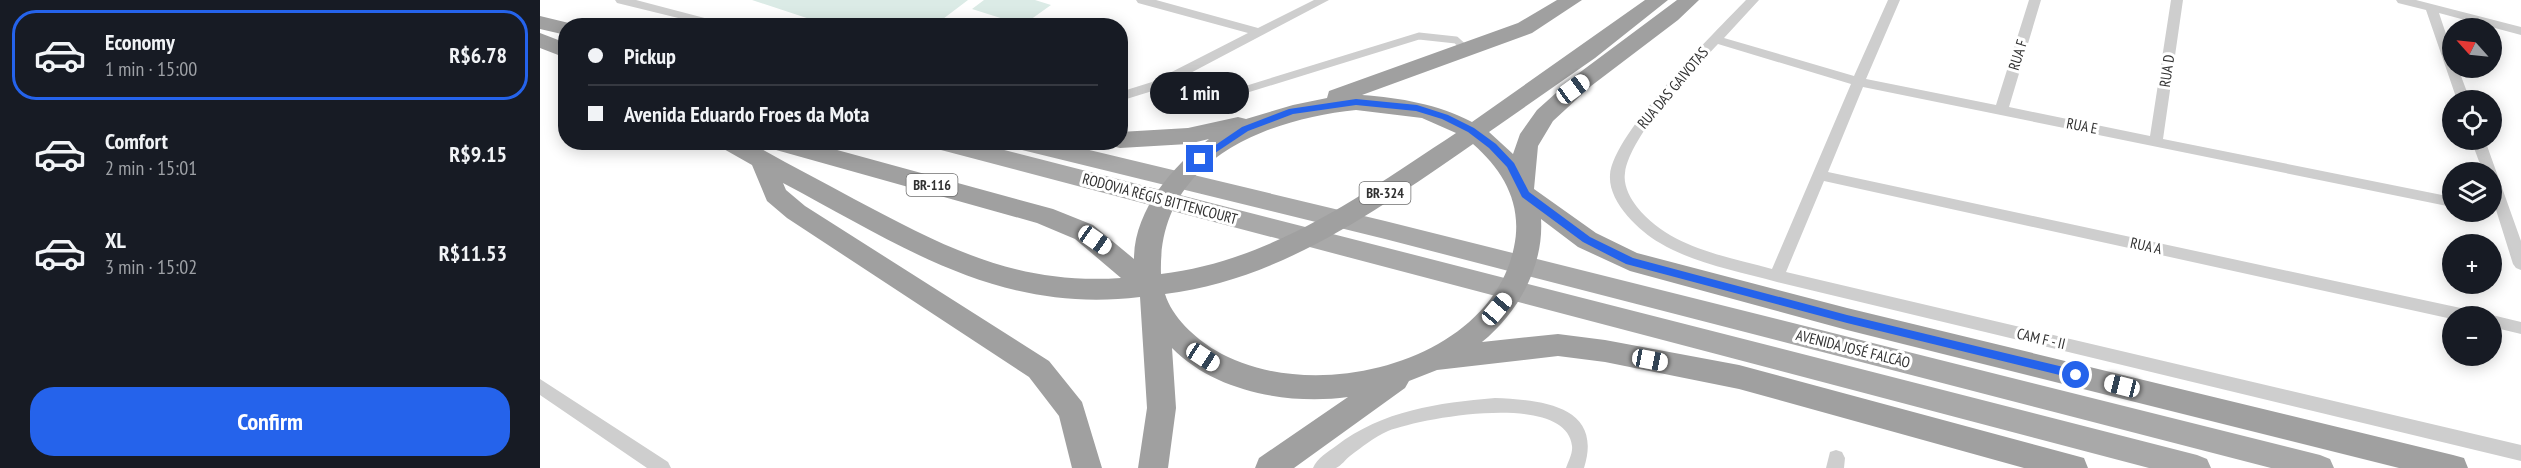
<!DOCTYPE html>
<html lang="en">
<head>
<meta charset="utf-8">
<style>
  :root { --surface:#171b24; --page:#242831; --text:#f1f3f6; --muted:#9ea1a6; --line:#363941; --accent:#2563eb }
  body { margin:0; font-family:"PT Sans Narrow",sans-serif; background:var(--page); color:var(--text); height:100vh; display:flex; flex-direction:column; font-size:22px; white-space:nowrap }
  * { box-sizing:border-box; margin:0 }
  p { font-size:20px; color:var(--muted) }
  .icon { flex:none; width:33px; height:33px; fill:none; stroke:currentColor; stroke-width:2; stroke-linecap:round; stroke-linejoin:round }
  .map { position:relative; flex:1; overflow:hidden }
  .sheet { display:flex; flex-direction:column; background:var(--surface); width:540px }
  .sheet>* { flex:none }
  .top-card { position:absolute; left:18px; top:18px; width:570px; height:132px; border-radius:24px; box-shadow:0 3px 15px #0003; display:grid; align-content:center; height:132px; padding:0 30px; background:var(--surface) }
  .needle { width:39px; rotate:297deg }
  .controls { position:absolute; left:1902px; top:18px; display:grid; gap:12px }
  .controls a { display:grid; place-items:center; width:60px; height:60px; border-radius:50%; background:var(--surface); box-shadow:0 3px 15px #0003; font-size:30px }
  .end { position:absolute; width:27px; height:27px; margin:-14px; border:8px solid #2563eb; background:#fff; box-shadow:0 0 0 3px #fff }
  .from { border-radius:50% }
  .bubble { position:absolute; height:42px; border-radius:21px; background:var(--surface); box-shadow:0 3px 15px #0003; font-size:20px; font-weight:700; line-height:42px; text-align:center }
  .car { position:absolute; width:18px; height:36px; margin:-18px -9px; border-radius:8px; box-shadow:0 0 4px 2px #0007; background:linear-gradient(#fff 24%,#345 0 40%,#fff 0 76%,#345 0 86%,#fff 0) }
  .top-card b { display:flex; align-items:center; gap:21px; height:57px; font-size:22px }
  .top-card b+b { border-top:2px solid var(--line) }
  .top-card i { width:15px; height:15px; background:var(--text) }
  ul { padding:10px 0 0; list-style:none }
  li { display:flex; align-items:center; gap:18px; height:90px; margin:0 12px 9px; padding:0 18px; border:3px solid transparent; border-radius:24px }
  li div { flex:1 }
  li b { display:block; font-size:22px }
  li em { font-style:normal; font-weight:700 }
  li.on { border-color:var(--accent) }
  li>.icon { width:54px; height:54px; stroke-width:1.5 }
  .primary-button { display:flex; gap:12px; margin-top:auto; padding:12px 30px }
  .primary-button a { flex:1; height:69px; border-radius:24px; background:var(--accent); color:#fff; font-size:24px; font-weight:700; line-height:69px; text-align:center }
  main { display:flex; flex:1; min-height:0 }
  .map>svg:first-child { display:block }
</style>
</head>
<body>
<main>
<section class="sheet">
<ul>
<li class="on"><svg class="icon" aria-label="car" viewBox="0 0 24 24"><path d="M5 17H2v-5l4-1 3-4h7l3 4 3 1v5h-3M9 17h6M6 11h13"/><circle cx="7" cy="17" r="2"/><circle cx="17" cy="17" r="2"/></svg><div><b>Economy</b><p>1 min · 15:00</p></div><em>R$6.78</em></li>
<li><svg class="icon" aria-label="car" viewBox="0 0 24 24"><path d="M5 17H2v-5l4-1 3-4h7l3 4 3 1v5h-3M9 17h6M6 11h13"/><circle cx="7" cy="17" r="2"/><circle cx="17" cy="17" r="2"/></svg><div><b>Comfort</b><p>2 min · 15:01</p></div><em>R$9.15</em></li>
<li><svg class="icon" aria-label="car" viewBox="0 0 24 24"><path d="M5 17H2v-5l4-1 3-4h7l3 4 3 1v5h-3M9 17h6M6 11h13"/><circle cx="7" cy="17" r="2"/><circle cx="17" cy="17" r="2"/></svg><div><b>XL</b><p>3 min · 15:02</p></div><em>R$11.53</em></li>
</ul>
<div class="primary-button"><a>Confirm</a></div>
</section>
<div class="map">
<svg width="1981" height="468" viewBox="0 0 1981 468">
  <rect width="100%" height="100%" fill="#fff"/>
  <path fill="#dbebe6" d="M212,0h216l-33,25 -104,1z
    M444,0h51l16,5 -28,20 -51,-16z"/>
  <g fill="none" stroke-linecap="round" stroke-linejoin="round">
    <path stroke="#cecece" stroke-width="7" d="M628,79l37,16h23l191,-59 37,4 11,10"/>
    <path fill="#cecece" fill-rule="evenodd" d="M75,0h21l99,26h-24l-94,-23z
      M596,0h20l102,28 56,-28h15l-167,88 -42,13v-9l32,-10 96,-49 -110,-30z
      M1206,0h13l-35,38 130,38 34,-76h12l-34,79 130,26 33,-105h12l-32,107 141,29 21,-136h12l-20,139 289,58v10l-589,-120 -35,85 642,138 6,2 2,4h-26v3l-628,-138 -38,91 735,173v16l-744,-179c-39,-11 -82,-18 -117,-39 -21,-12 -52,-41 -50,-68 3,-42 105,-143 136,-175zM1178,44l133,40 -79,185c-47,-13 -102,-21 -135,-62 -7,-9 -14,-22 -12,-34 5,-38 66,-100 93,-129z
      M1856,0h20l105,27v8l-82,-22 13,39v16h6l12,32h-13l-31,-90 -28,-7z
      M1931,140h14l36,101v29l-5,-2 -3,-4 -21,-67v-25h-9z
      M1952,315l29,7v12l-29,-7v-11h-6z
      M0,379l128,83 3,6h-24l-107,-73z
      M955,398c45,2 109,7 89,70h-18c2,-6 7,-15 6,-22 -6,-55 -150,-28 -184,-15 -14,6 -26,16 -38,25 -4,3 -9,10 -14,12 -6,0 -17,0 -23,0 4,-10 15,-16 23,-22 47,-36 102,-43 159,-48z
      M1296,450l6,2 3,6 -1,10h-18l4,-16z"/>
    <path fill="#a9a9a9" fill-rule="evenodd" d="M390,142h43l1224,313 10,4 4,9h-62l-1208,-318 -8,-3z
      M471,142h45l329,79 935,234 10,4 4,9h-63l-886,-229 -363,-89 -8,-3z"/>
    <path fill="#a0a0a0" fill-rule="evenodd" d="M1017,0h25l-50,33 -170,62c39,3 75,9 110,27l173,-122h23l-73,58 -106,74 24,22 7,-20 17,-24 38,-34 102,-76h22l-21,20 -87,66 -38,35 -15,25 -4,43 62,44 41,20 210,55 606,147 11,3 4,10h-69l-552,-138 -217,-59 -52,-24 -37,-28c3,47 -23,94 -59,123l76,-8 47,6 134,25 334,90 11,3 4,10h-64l-285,-79 -134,-27 -47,-6 -121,14 -28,11 -4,7 -111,80h-39l4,-10 89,-61c-59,8 -133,-5 -176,-49l4,60 -8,60h-30l9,-60 -7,-111c-142,17 -238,-51 -357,-114l3,7 19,16 244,155 33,41 20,66h-30l-13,-52 -30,-39 -242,-159 -20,-17 -15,-36 -30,-17 -3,-6h30c35,20 70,38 105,57 91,48 161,86 267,79l-46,-39 -38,-16 -268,-75 -3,-6h42l245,67 40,16 41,34c0,-48 38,-93 75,-120l-21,5 -68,4 -8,-2 -2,-4h10v-10l68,-4 50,-11 8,2 47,-14 34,-7 2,-7 189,-68zM816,110l66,8 34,15c-91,60 -184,128 -295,141 -4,-112 101,-154 195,-164zM933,144c31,27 50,61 41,103 -24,118 -205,160 -299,103 -20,-12 -43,-33 -50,-56 116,-14 215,-86 308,-150z
      M0,16l33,8 1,2h-8v9l-26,-6z
      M0,33l26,10v15l-26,-10z"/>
  </g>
  <path fill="#2563eb" d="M816,99l61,6 31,10 26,13 22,16 18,19 15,29 61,45 43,21 214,57 229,55 5,5 -5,4 -229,-56 -221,-59 -43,-22 -61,-45 -15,-30 -18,-19 -21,-16 -26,-13 -26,-8 -60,-6 -63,9 -45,17 -45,30 -8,-2 47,-32 47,-18z"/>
  <g text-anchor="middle" stroke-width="6" stroke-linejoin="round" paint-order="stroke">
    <g fill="#fff" stroke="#6f6f6f" stroke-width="1.5">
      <rect x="366.5" y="174" width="51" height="22" rx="4.5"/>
      <rect x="819.5" y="182" width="51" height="22" rx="4.5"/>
    </g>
    <g font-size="14" font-weight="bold" fill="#313131">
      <text x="392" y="190">BR-116</text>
      <text x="845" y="198">BR-324</text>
    </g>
    <g font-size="15" fill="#313131" stroke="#fff">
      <text transform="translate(1478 55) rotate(-73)" y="5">RUA F</text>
      <text transform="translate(1627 71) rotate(-82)" y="5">RUA D</text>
      <text transform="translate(1133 88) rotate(-50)" y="5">RUA DAS GAIVOTAS</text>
      <text transform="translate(1542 126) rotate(11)" y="5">RUA E</text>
      <text transform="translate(620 199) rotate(15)" y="5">RODOVIA RÉGIS BITTENCOURT</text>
      <text transform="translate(1606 246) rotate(12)" y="5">RUA A</text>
      <text transform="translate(1501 339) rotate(13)" y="5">CAM F - II</text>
      <text transform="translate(1313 349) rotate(14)" y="5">AVENIDA JOSÉ FALCÃO</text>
    </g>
  </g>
</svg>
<div class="controls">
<a><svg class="needle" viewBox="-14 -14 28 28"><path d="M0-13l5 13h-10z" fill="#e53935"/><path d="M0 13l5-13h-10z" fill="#9ea1a6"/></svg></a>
<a><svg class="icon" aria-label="locate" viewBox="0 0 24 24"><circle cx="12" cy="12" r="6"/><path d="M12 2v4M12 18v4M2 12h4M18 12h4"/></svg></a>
<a><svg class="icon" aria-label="layers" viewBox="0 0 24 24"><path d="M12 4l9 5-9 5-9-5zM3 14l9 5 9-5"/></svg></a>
<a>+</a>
<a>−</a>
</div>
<i class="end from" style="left:1536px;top:375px"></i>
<i class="end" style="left:660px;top:159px"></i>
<div class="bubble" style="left:610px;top:72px;width:99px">1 min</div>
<i class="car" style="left:1033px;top:89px;rotate:54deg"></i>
<i class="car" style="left:555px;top:240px;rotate:125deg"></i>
<i class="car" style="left:957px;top:309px;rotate:40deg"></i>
<i class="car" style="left:663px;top:357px;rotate:123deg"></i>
<i class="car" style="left:1110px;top:360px;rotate:101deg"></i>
<i class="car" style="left:1582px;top:386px;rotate:284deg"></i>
<div class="top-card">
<b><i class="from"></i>Pickup</b>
<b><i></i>Avenida Eduardo Froes da Mota</b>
</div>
</div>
</main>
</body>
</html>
